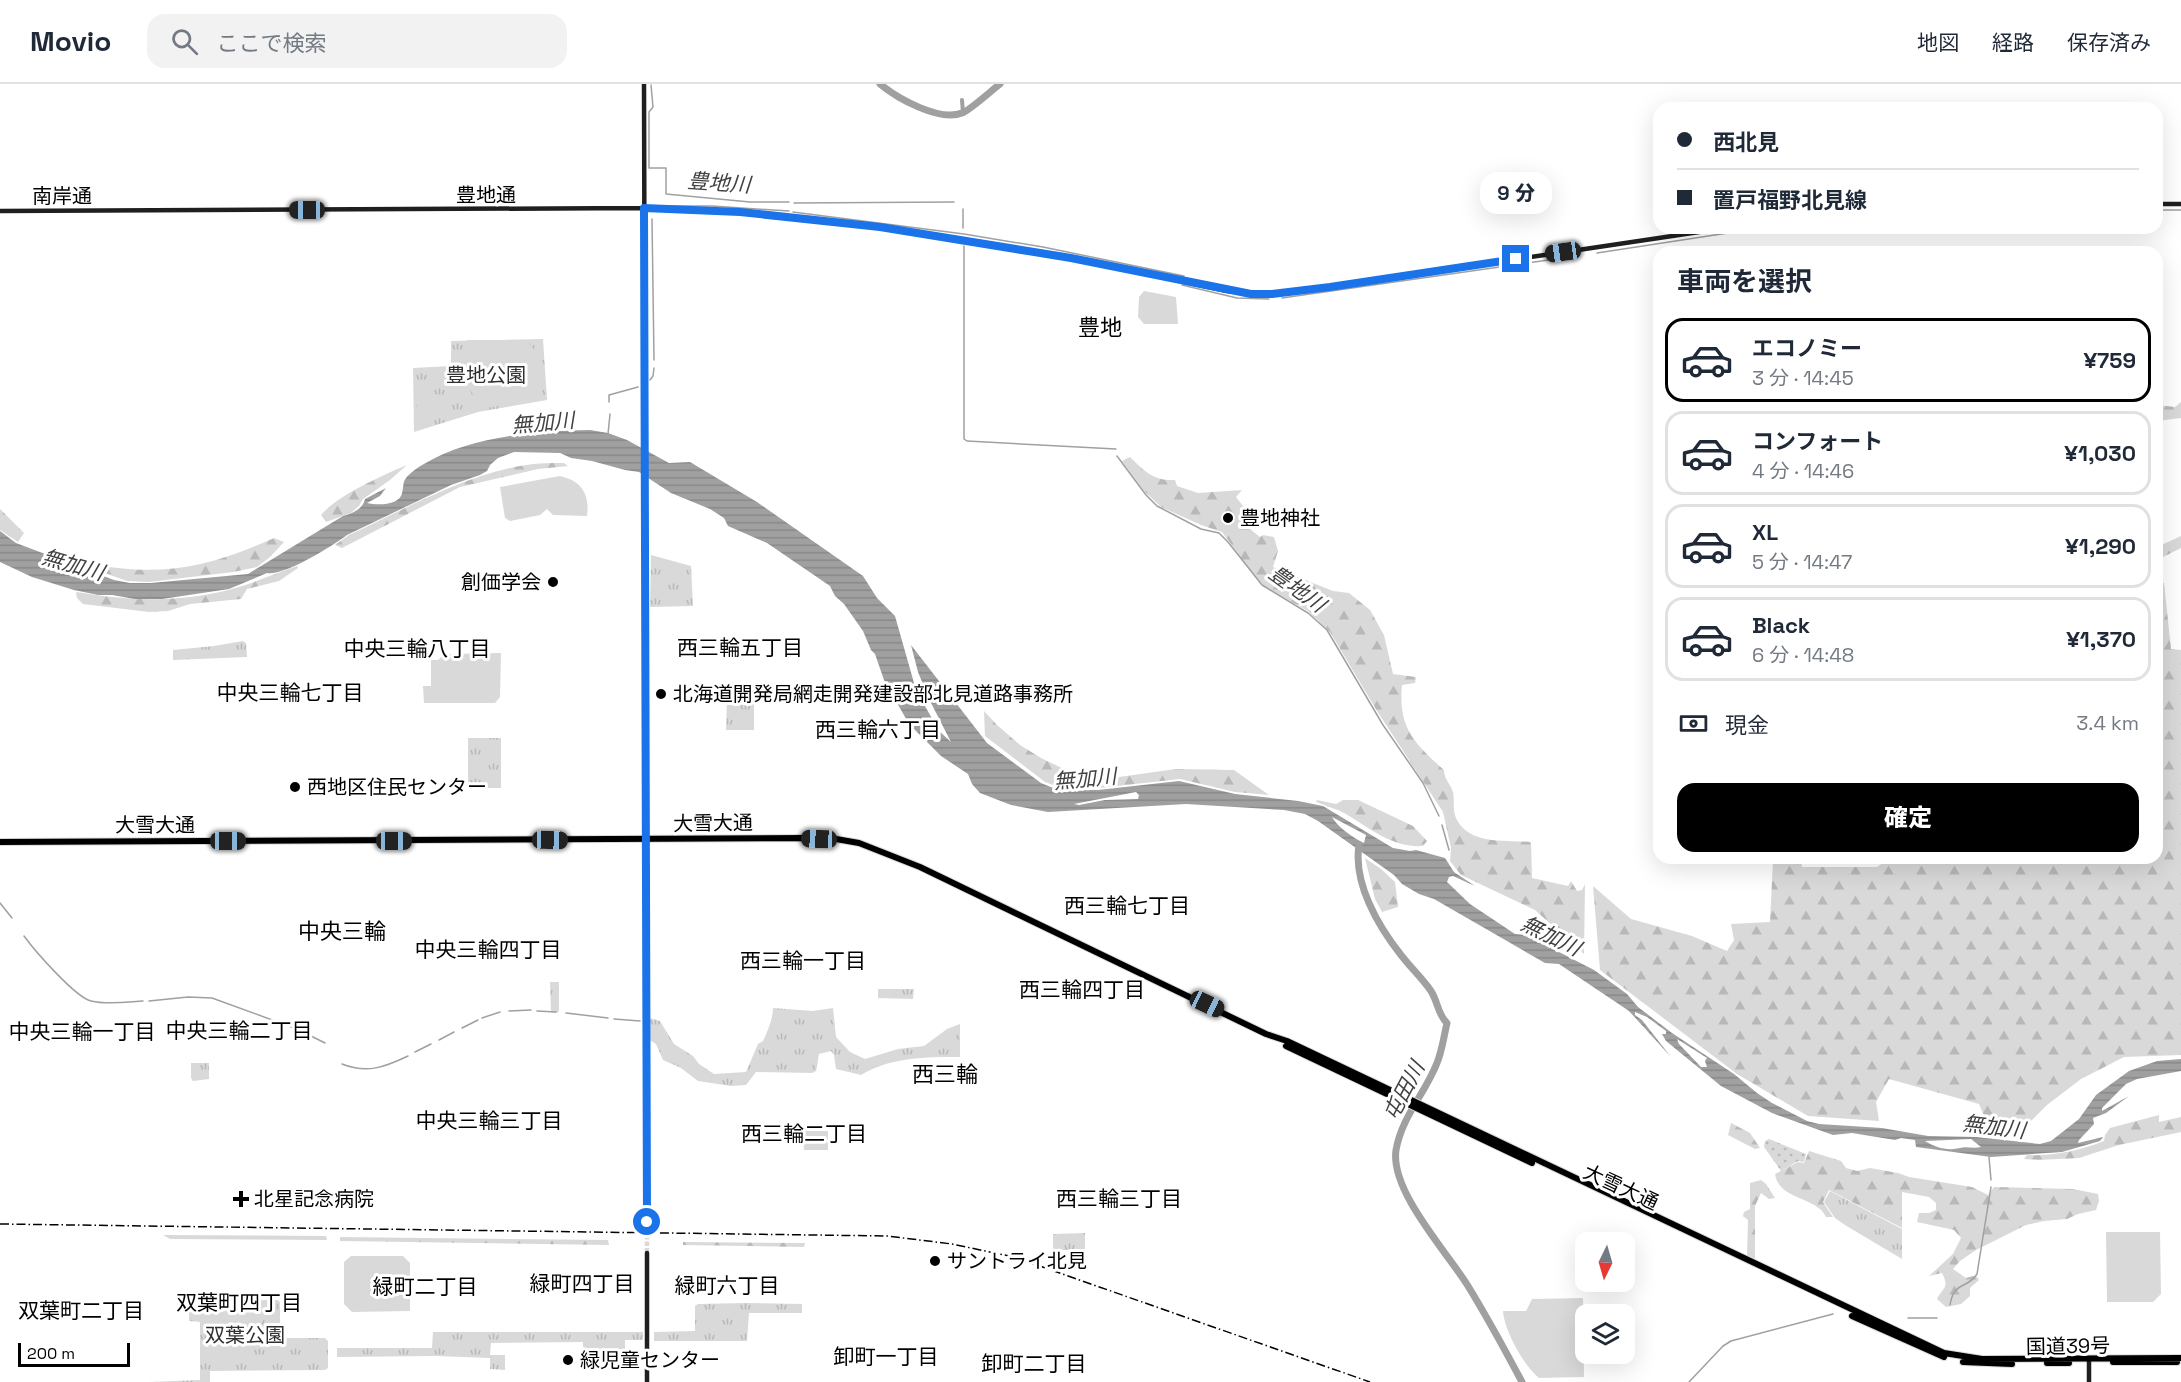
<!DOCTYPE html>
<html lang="ja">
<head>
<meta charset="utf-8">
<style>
  :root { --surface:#fff; --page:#f2f2f3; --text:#1f2937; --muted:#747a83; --line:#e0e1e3; --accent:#000 }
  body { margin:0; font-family:"Space Grotesk","Noto Sans JP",sans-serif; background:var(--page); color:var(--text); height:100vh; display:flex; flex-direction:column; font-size:22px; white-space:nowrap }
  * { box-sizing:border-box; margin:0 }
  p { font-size:20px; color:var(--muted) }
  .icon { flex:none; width:33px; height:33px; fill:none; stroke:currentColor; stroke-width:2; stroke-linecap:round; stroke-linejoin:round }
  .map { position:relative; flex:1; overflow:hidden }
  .side { position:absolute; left:1653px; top:162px; width:510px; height:618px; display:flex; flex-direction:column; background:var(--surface); border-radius:18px; box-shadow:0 6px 24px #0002 }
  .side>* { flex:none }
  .top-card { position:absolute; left:1653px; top:18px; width:510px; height:132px; border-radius:18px; box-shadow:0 6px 24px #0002; display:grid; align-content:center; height:132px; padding:0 24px; background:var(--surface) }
  .needle { width:39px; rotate:185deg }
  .tools { position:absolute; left:1575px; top:1148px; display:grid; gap:12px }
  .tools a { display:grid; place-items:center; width:60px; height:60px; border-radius:12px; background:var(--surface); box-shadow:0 6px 24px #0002; font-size:30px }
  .scale { position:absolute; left:18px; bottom:15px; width:112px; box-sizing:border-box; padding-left:6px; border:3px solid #000; border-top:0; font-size:16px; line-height:21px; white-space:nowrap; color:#000; -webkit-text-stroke:4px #fff; paint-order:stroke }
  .end { position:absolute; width:27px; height:27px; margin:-14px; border:8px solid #1a73e8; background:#fff; box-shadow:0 0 0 3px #fff }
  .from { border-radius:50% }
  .bubble { position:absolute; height:42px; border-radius:18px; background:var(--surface); box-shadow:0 6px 24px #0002; font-size:20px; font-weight:800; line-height:42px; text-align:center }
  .car { position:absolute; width:18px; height:36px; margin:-18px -9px; border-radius:8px; box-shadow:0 0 4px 2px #0007; background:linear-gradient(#222 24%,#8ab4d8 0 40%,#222 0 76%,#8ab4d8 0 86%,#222 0) }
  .top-card b { display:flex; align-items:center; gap:21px; height:57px; font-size:22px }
  .top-card b+b { border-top:2px solid var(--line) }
  .top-card i { width:15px; height:15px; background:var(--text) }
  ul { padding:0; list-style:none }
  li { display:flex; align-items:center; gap:18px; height:84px; margin:0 12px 9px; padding:0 12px; border:3px solid var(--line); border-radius:18px }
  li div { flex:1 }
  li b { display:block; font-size:22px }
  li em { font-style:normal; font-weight:800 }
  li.on { border-color:var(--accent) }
  li>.icon { width:54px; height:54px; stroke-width:1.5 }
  h2 { padding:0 24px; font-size:27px; line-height:72px }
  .pay { display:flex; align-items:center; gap:15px; height:66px; padding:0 24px; font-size:22px }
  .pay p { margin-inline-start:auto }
  .action { display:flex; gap:12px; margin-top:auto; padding:12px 24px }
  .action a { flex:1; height:69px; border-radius:18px; background:var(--accent); color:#fff; font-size:24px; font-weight:800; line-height:69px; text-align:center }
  header { display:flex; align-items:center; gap:36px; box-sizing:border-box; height:84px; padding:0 30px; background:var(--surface); border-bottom:2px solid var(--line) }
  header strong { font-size:28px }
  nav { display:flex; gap:33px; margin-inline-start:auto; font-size:21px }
  .search { width:420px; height:54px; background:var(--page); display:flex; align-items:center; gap:15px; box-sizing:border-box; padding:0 21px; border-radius:18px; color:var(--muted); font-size:22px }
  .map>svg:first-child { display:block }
</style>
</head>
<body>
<header>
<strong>Movio</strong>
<div class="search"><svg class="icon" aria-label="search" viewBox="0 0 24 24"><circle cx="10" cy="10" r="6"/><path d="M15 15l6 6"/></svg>ここで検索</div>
<nav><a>地図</a><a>経路</a><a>保存済み</a></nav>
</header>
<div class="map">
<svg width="2181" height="1298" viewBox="0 0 2181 1298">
  <defs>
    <pattern id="grass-dots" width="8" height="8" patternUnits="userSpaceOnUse" patternTransform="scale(1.5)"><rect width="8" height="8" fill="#d9d9d9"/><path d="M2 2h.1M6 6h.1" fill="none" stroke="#b8b8b8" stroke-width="1.8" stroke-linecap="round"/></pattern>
    <pattern id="forest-firs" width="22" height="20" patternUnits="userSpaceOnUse" patternTransform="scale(1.5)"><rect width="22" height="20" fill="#d9d9d9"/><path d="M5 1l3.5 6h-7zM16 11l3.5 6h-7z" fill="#b8b8b8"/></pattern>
    <pattern id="park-tufts" width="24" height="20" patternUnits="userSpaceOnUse" patternTransform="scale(1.5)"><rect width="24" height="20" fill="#d9d9d9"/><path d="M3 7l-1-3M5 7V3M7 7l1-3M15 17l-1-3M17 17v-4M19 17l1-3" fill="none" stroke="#b8b8b8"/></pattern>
    <pattern id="water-rules" width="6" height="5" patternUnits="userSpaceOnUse" patternTransform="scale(1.5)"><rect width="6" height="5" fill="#a0a0a0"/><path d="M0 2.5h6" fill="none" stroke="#888"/></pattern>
  </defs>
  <rect width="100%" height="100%" fill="#fff"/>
  <path fill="url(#grass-dots)" d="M1769,1055l37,15 -2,8 -6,-1 -17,10 -17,-24 1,-6z"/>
  <path fill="url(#forest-firs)" d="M2181,318v16l-24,3v-16l18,2z
    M1130,373c15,15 24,24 45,23l2,6 21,7 44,-3 -6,7 10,13 -1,15 15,12 3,-2 11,2 4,14 -5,16 60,24 16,2 21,17 14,25 9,39 23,3 -1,6 -13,2c-4,43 12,58 42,85 0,9 6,13 9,22 2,9 -1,20 4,28 13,25 50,20 74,22l1,36 36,8 3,-5 6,10 5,-1 3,-6 -1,70 -49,-44 -74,-35 -11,-14 1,-13 -8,-36 -66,-101 -47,-79 -22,-21 -43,-24 -11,-12 -32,-43 -21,-7 -40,-18 -17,-16 -22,-30z
    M564,379l4,3 -30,3 -78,18 -118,61 -7,-3 14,-10c57,-26 114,-60 177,-70 13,-2 25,-2 38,-2z
    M407,381l-17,15 -27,19 -4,7 -8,7 -25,9 -5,-7c17,-20 60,-39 86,-50z
    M0,425l24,24 -6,9 -18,-12z
    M2181,452v12l-24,12v-13z
    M274,454l10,4 -14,15 -13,10 -24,5 -84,10 -22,-1 -39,-14 2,-3c73,13 116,4 184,-26z
    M297,482l1,2 -19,13 -32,8 -6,10 -51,5 -22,7 -19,1 -66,-8 -6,-6 -1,-5 1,-1c51,9 105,11 155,-3 22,-6 44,-16 65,-23z
    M2157,498l7,1 7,66 10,1v405l-57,2 -43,22 -34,26 -28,28h-28l-12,-29 -90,-25 -13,23 3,19 -71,-5 -71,-42 -137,-104 -7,-84 38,33 61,17 35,15 7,-11 -3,-16 39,-2 3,-62 28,-2 1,9h75l13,-9h267z
    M984,627l13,14 23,20 21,13 27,13 51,6 57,-8 58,1 35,25 -34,-3 -55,-13 -81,9 -40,-1 -14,-5 -60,-46z
    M1317,716l19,4 7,-4h15l55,26 14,15 -4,5c-30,2 -52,-17 -77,-32 -9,-5 -20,-8 -30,-12z
    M1365,774l16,11 14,13 3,25 -16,5 -7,-13z
    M2159,1031v7l22,-5v15l-62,13 -40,13 -41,2 -14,-1 3,-4c27,1 52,-4 77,-14l1,-6 5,-7z
    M1731,1039l19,10 10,15 -5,1 -27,-14z
    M1809,1067l32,10 5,7 11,3 13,-3 28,5 11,4 63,10 16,8 6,-8 79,2 25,5 1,7 -3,9 -18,4 -11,5 -23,2 -18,4 -50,25 -16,11 -7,8 13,9 7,-2 4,1 2,3 -9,8v8l-9,8 -15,3 -9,-8c6,-13 13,-10 5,-26l-13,3 24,-22 8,-16 -7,-8 -37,-8 2,-9h10l7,-3v-7l-7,-6 -27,-5v36l-73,-38 -6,12 10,15h-7c-2,-3 -3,-6 -6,-8 -14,-12 -42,-13 -45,-35l23,-12 6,1z
    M1761,1096l5,4 9,14 -6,1 -8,-6 -6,13v53l-8,-3 1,-36 -5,-4 1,-4 6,-3v-26z
    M163,1151l163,1 1,4 -157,-1z
    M340,1153l268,3 1,5 -269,-4z
    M683,1158l122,1 -1,4 -121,-2z"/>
  <path fill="url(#park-tufts)" d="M543,255l4,61 -69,12 -64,20 -1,-64 38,-2v-25z
    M651,471l40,11 2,40 -43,1z
    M243,557l3,2 1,14 -74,3v-10l41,-4z
    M727,614h27v32h-28z
    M468,654h33v50h-33z
    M550,898h9v29l-2,2 -6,-1z
    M878,905h36l-1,10 -35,-1z
    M773,924l40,3 20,-3 3,29 14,15 15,7 33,-10 26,-3 23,-17 13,-5v33c-34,0 -69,0 -99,18l-25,-6 -2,-14 -3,-4 -12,3 -3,17 -4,2 -56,-1 -10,13 -15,1 -33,-5 -17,-13 -18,-8 -7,-16 -10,-6v-21l14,4 14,23 19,12 6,8 15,10 32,-2 12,-28 5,-3c5,-11 10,-22 10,-33z
    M191,979h18v16l-16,2 -2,-3z
    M803,1047h25v19h-24z
    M1830,1107l72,38v30l-57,-34 -10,-7 -11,-16z
    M1085,1149v17h-32v-16z
    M278,1216l2,2v36h45l3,3v27l-3,2 -115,1v11h-60l50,-2v-58l-11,-1v-13h11v-7z
    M745,1219l57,1v9h-53l-2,28h-93v-9l41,-1v-25l3,-2z
    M433,1248h210v8h-18v29h-42v-27l-92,1 -1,12h15v15l-15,-1v-11l-54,-2 -99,1v-9h95z"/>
  <path fill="#d9d9d9" d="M1144,207l32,6 2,27h-34l-6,-7 1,-20z
    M467,256h59c20,23 22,34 4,60l-49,9 -25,-45z
    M417,310l27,1 -1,23 -26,-1z
    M560,392c21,5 30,17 27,40l-34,-1 -6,-6 -7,6 -30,6 -5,-3 -5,-31z
    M501,569l-1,44 -5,6h-71l-1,-17h8v-26h7l7,-6z
    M2106,1148h54l1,62 -8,8h-46z
    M351,1172h52l7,7v48l-58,1 -8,-8v-42z
    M1583,1214l1,79 -45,1c-15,-12 -35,-48 -36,-67h23l6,-12z
    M215,1218h46v47c-29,-5 -46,-15 -46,-47z
    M204,1258h27v19h-27z"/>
  <path fill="url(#water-rules)" fill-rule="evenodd" d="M590,346l18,3 19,7 42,23 21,-1 67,40 106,74 14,22 18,18 21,74 23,41 12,11 -22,-43 -11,-27 -7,-27 76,98 54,40 17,7h40l81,-9 56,13 63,7 25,5 70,42 17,3 6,-1 29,8 9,14 21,14 -22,-10 -4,1 -2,5 23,22 45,30 11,1 68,35 33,24 11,13 34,26 62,41 23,19 15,10 35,18 12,3 63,4 46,8 48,1 64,7 11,-3 28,-22 17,-24 33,-24 28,-10 24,-2v12l-44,8 -11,5 -24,24v3l27,-15 -23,17 -13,5 1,6 -15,16 -1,3 25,-6 -3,4 -38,11 -71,5 -75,-10 -1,-7 -14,-2 -6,2 -43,-7 -19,2 -61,-22 -51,-27 -55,-45 -4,-7h4v-3l-19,-14 -12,-5v3l7,5 29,37 -42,-46 -70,-47 -14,-1 -111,-64 -15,-5 -17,-10 -8,-9 -76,-54 -13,-7 -21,-4 -98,-6 -138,8 -37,-7 -31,-12 -8,-9 -4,-10 -27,-18 -32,-32 -25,-44 -9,-26 -4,-4 -8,-19 -19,-27 -9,-8 -5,-10 -63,-43 -39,-17 -4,-8 -14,-9 -39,-16 -32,-21 -14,-2 -33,-9 -21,-3 -11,-5 -46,-1 -16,6 -8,7 -3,6 -7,4 -29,10 -104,50c-15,11 -62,41 -80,38l-38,16 -67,10h-27l-23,-4h-14l-24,-5 -42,-13 -32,-15v-31l16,12 98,37 16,3h21l97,-9 95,-58c9,-2 20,-7 22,-17l21,-11 -6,8 -13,7c9,2 28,3 34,-7 3,-6 1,-13 5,-18 4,-5 12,-11 18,-14 46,-28 113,-33 166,-34zM1136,708l3,3 -1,4 -33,1 -26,5 -5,-1zM1332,733l34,18 -2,8c-10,-5 -26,-15 -32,-26zM1677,955l30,19 -2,3 2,6h-6l-22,-23zM1971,1055l10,8c-8,2 -15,-1 -21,1 -12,3 -24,0 -35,-7z"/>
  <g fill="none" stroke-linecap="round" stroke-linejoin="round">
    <path stroke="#a0a0a0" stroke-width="1.5" d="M651,1l2,22 -4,5v56h17v26l84,8h39
      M794,119l160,-1
      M652,122h60l77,5
      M963,125v19
      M2157,126h24
      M793,128l171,22 79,13 141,29 -1,2
      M652,135l2,141
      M1746,146l14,-2
      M964,162v193l3,2 149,8
      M1597,169l144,-22
      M1182,201l55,13 32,1
      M1282,214l294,-42
      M650,296l3,-4 1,-8
      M609,318v-7l29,-8
      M608,350l2,-20
      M1117,372l29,39 11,11 44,23 18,4 9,9 34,43 46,28 19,17 56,95 40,58 16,33
      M1442,741l7,25
      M0,819l12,15
      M24,852c11,15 51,61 67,65 16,4 36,1 52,0
      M149,917l39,-4 24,1 85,31 28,14
      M509,927l22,-1
      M537,927l19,1
      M566,929l42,5
      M482,934l18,-6
      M614,935l26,2
      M462,944l16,-8
      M439,956l15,-8
      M415,968l16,-8
      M342,980c25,10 43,3 66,-8
      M1989,1073l2,23
      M1950,1221c4,-25 17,-15 27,-31l14,-87
      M1908,1234h29
      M1689,1298l34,-36 8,-5 102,-27"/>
    <path stroke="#a0a0a0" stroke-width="4" d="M962,16l1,13"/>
    <path stroke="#a0a0a0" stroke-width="7" d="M880,0c17,14 59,38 82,29 7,-2 30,-23 38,-29
      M1359,761c-6,38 19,81 42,110 10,13 21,23 30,36 7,11 7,24 16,32 -3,13 -5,28 -10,40 -12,31 -35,53 -41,87 -6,41 51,102 72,136 19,31 37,64 54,96"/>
    <path stroke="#d9d9d9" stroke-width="4.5" stroke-dasharray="4.5 2" stroke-linecap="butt" d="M647,1138v31"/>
    <g stroke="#dbdbdb" stroke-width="8">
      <path id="trunk" d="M0,758l802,-4 34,1 23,4 61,24 346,167 21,7 657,312 38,6 199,-1
        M1286,962l246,117
        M1852,1232l92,41
        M1963,1278l49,2
        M2113,1278h64
        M2047,1279h22"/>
    </g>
    <path stroke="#1f1f1f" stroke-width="4.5" d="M644,0l3,1138
      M2157,120h24
      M0,127l644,-3 96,4 140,15 191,31 156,33 33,4 70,-8 396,-59
      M647,1298v-129
      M2089,1298v-23"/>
    <use href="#trunk" stroke="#000" stroke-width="6"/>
    <path stroke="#000" stroke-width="1.5" stroke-dasharray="9 3 1.5 3" stroke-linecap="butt" d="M0,1140l887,12 65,8 62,13 356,125"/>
  </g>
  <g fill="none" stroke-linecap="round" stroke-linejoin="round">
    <path stroke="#1a73e8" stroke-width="8" d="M647,1138l-3,-1014 96,4 140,15 191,31 180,36h21l58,-7 186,-28"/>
  </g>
  <g fill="#000" stroke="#fff" stroke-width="2">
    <circle cx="1228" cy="434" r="6"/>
    <circle cx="553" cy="498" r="6"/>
    <circle cx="661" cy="610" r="6"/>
    <circle cx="295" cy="703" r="6"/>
    <path d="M238 1106h6v6h6v6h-6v6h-6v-6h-6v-6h6z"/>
    <circle cx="935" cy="1177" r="6"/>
    <circle cx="568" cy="1276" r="6"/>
  </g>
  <g text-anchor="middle" stroke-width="6" stroke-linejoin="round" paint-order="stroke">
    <g font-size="20" fill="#000" stroke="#fff">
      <text x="486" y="118">豊地通</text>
      <text x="62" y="119">南岸通</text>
      <text transform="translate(713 739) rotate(-1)" y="7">大雪大通</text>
      <text x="155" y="748">大雪大通</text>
      <text transform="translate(1621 1103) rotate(25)" y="7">大雪大通</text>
      <text transform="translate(2068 1262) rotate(-1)" y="7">国道39号</text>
    </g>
    <g font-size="20" fill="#303030" stroke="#fff">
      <text x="486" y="298">豊地公園</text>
      <text x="245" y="1258">双葉公園</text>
    </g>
    <g font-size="20" fill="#000" stroke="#fff" text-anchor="start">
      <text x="1240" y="441">豊地神社</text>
      <text x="541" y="505" text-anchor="end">創価学会</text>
      <text x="673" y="617">北海道開発局網走開発建設部北見道路事務所</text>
      <text x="307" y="710">西地区住民センター</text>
      <text x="254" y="1122">北星記念病院</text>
      <text x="947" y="1184">サントライ北見</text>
      <text x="580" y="1283">緑児童センター</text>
    </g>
    <g font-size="21" font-style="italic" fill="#414141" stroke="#fff">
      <text transform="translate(719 99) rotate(4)" y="7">豊地川</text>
      <text transform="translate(543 339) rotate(-5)" y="7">無加川</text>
      <text transform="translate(73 481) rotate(16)" y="7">無加川</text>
      <text transform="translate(1297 505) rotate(36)" y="7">豊地川</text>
      <text transform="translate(1085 695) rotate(-5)" y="7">無加川</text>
      <text transform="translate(1551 852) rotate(26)" y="7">無加川</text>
      <text transform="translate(1404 1007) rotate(-62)" y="7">屯田川</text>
      <text transform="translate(1994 1043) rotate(7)" y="7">無加川</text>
    </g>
    <g font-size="21" fill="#000" stroke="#fff">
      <text x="740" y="571">西三輪五丁目</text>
      <text x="417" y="572">中央三輪八丁目</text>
      <text x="290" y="616">中央三輪七丁目</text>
      <text x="878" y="653">西三輪六丁目</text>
      <text x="1127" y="829">西三輪七丁目</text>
      <text x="488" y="873">中央三輪四丁目</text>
      <text x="803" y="884">西三輪一丁目</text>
      <text x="1082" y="913">西三輪四丁目</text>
      <text x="239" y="954">中央三輪二丁目</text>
      <text x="82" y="955">中央三輪一丁目</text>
      <text x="489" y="1044">中央三輪三丁目</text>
      <text x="804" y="1057">西三輪二丁目</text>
      <text x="1119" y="1122">西三輪三丁目</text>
      <text x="582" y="1207">緑町四丁目</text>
      <text x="727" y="1209">緑町六丁目</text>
      <text x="425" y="1210">緑町二丁目</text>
      <text x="239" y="1226">双葉町四丁目</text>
      <text x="81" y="1234">双葉町二丁目</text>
      <text x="886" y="1280">卸町一丁目</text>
      <text x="1034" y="1287">卸町二丁目</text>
    </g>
    <g font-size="22" fill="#000" stroke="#fff">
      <text x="1100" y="251">豊地</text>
      <text x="342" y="855">中央三輪</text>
      <text x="945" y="998">西三輪</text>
    </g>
  </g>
</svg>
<div class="tools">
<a><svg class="needle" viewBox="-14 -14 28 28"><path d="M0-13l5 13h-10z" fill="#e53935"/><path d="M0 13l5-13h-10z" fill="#747a83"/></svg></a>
<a><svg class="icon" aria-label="layers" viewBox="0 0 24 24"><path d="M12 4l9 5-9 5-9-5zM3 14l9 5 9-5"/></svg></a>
</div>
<div class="scale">200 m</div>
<i class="end from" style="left:647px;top:1138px"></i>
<i class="end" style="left:1516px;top:175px"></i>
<div class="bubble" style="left:1480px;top:88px;width:72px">9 分</div>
<i class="car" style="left:307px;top:126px;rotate:270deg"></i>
<i class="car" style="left:1563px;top:168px;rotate:262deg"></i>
<i class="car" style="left:819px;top:755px;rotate:272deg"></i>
<i class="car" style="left:550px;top:756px;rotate:91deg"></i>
<i class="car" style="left:228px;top:757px;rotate:90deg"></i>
<i class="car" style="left:394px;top:757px;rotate:90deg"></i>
<i class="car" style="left:1207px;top:920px;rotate:115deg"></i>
<div class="top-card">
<b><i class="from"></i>西北見</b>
<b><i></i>置戸福野北見線</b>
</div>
<section class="side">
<h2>車両を選択</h2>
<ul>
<li class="on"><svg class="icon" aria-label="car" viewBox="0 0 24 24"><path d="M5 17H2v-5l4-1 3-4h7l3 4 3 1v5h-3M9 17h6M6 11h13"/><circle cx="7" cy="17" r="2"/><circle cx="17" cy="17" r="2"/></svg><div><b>エコノミー</b><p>3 分 · 14:45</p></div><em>¥759</em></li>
<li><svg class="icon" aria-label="car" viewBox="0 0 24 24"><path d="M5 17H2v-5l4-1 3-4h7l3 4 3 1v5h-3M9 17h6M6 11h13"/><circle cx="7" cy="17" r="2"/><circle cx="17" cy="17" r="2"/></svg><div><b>コンフォート</b><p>4 分 · 14:46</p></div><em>¥1,030</em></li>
<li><svg class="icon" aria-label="car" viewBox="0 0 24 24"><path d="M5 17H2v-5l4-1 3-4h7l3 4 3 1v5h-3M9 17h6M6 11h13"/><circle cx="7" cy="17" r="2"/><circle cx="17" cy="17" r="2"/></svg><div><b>XL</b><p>5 分 · 14:47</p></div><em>¥1,290</em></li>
<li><svg class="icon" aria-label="car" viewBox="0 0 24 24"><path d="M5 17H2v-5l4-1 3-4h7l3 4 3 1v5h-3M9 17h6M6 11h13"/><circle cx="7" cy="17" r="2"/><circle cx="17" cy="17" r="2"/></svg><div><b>Black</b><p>6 分 · 14:48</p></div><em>¥1,370</em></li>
</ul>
<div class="pay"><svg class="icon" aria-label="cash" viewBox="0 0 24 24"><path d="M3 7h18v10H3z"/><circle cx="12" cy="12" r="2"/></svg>現金<p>3.4 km</p></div>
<div class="action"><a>確定</a></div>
</section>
</div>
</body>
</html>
